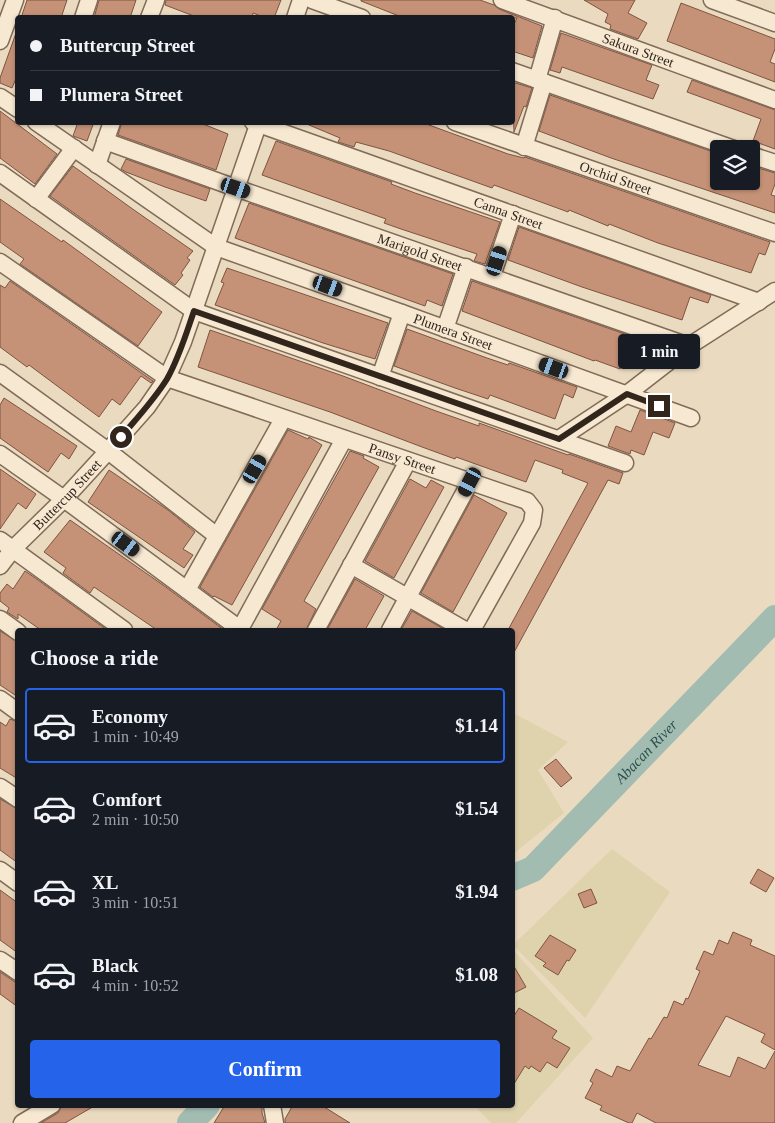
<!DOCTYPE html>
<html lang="en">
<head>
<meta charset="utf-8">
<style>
  :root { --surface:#171b24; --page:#242831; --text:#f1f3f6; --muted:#9ea1a6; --line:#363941; --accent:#2563eb }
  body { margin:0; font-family:Georgia,serif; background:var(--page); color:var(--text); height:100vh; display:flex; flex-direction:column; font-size:19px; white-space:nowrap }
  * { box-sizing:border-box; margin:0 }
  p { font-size:16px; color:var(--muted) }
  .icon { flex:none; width:28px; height:28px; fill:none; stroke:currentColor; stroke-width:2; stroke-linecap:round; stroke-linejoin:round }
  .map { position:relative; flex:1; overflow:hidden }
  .panel { position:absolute; left:15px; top:628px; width:500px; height:480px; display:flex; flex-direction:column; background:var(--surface); border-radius:5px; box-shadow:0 1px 4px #0004 }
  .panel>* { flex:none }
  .hud { position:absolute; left:15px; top:15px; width:500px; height:110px; border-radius:5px; box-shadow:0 1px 4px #0004; display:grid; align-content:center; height:110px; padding:0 15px; background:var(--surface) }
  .buttons { position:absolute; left:710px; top:140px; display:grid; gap:10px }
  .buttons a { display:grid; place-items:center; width:50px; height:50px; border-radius:5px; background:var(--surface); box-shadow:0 1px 4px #0004; font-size:25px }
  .end { position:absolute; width:22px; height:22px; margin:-11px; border:6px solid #32251c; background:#fff; box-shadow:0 0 0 2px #fff }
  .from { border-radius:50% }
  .bubble { position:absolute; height:35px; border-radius:5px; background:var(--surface); box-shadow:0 1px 4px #0004; font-size:16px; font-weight:700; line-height:35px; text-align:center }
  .car { position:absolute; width:15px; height:30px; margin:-15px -8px; border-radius:6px; box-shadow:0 0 4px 1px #0007; background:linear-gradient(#222 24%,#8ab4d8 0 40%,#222 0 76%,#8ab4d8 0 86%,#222 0) }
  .hud b { display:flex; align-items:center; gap:18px; height:48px; font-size:19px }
  .hud b+b { border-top:1px solid var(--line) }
  .hud i { width:12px; height:12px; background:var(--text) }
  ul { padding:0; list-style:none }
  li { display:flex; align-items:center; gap:15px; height:75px; margin:0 10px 8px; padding:0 5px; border:2px solid transparent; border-radius:5px }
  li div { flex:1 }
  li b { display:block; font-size:19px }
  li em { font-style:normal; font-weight:700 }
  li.on { border-color:var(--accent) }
  li>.icon { width:45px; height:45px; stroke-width:1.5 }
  h2 { padding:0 15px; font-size:22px; line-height:60px }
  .button { display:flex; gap:10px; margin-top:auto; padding:10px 15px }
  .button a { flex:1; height:58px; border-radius:5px; background:var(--accent); color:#fff; font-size:20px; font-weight:700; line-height:58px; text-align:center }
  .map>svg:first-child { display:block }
</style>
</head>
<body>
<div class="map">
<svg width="775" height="1123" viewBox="0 0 775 1123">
  <rect width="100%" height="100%" fill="#eadabf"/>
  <path fill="#dfd3ad" d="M513,713l55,29 -30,28 26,43 -51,41z
    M612,849l58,43 -85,126 -72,-73z
    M513,950l80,88 -77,85h-25l-17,-18h38z"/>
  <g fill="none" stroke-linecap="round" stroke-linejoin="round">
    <g stroke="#a2bcb2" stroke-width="26">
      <path id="s1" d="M512,878l21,-9 242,-251"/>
      <path d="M190,1123l17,-18"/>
    </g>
  </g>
  <path fill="#c69277" stroke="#7f5440" d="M27,0h40l-6,18h-40z
    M99,0h37l-6,18h-36z
    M166,0h115l-7,18h-8l-13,-5 -1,5h-53l-34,-13z
    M361,0h119l14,5 5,4 43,17 -9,32 -21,-7v-23l5,-10h-113l-43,-17z
    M584,0h51l-7,13 19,10 -9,16 -28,-10 1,-4 -6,-3 3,-8z
    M681,3l94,36v10l-5,13 5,2v18l-108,-41z
    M16,33l2,1v40l-6,14 -12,-5v-5z
    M561,33l91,32 -6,15 13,5 -6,14 -91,-32 -2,6 -10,-3z
    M692,80l83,30v39l-22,-8 8,-22 -74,-27z
    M512,82l20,6 -6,19 -2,-1 -10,26z
    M550,95l169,59v27h11l21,8v-23l24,7v11l-4,11 4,1v17l-164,-55 -72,-27z
    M0,111l57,43 -22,30 -35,-26z
    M78,122h16l-7,19 -14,-5z
    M122,122h76l30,12 -12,36 -98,-35z
    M302,122h119l87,32 16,4 1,-1 245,85 -5,13 -6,-2 -8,20 -93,-30 -49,-19 -1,2 -39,-16 -1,2 -8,-3 -66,-24 -2,3 -103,-37 -33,-9 -2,5 -16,-5 2,-4z
    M276,141l116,41 -1,2 24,9 85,29 -15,42 -11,-3 3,-7 -76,-25 -17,-6 2,-4 -124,-44z
    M126,159l84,30 -4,12 -41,-14 -39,-15 -5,-3z
    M73,166l61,44 59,41 -6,7 3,2 -9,13 2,2 -8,10 -125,-89z
    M0,199l62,43 1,-2 99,72 -24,34 -118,-82 4,-5 -24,-17z
    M249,203l204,71 -11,32 -15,-6 -2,6 -190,-68z
    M519,227l192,68 -3,8 -18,-6 -8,23 -100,-33 -74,-27z
    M227,268l161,55 -13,36 -52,-16 -108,-38 9,-22 -3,-1z
    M10,281l143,100 -2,2 -10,-7 -21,29 -8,-6 -13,18 -70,-52 -2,2 -27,-20v-62l5,3z
    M472,281l176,61 -4,10 -16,-5 -8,22 -25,-9 -1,1 -132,-50z
    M407,329l80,29 21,7 1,-2 68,24 -4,11 -9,-4 -9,25 -65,-24 -2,4 -33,-11 -61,-22z
    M210,330l133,46 93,35 43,15v-3l89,32 1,-1 54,19 -4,11 -11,-4 -96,176v-26h-4l80,-147 -26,-10 1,-3 -28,-10 -9,22 -70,-25 -1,2 -33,-12 -92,-35 -132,-45z
    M4,398l73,48 -8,13 -8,-6 -13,19 -48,-34v-33z
    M640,410l35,13 -6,15 -16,-6 -9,23 -13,-5 -1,4 -22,-8 8,-20 15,6z
    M288,430l20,9 1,-2 13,8 -90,160 -18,-9 -1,1 -13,-10z
    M350,451l14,5 -1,2 16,9 -75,134 12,8 -10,21h-30l5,-9 -19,-12z
    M0,469l36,25 -10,15 -8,-6 -18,26z
    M109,470l59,40 27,22 -12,17 10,6 -9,13 -96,-66z
    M410,479l16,9 5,-8 13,7 -50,91 -29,-17z
    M474,495l33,18 -54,99 -32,-19z
    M70,520l93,65 61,45h-67l-63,-43 -4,6 -27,-20 3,-5 -22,-16z
    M25,571l13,9 69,50h-66l-23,-16v5l-11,-7 2,-4 -9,-7v-8l7,-9 6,5z
    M355,579l29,17 -19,34h-38z
    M412,611l30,17 -1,2h-40z
    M0,631l18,11v55l-18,-12z
    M10,719l8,3v57l-18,-11v-46l6,4z
    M556,759l16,19 -11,9 -17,-19z
    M0,799l18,10v54l-18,-13z
    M758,869l16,9 -8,14 -16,-9z
    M591,889l6,14 -13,5 -6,-14z
    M0,890l18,13v50l-18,-13z
    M733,932l19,8 -2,5 25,11v94l-14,-8 4,-8 -39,-18 -28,49 32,12 8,-20 27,12 10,-18v72h-119l-19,-10 -5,10h-3l-29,-13 2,-4 -17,-8 8,-15 -3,-2 6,-12 16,8 5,-11 13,5 19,-33 2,1 13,-22 3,1 7,-17 9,4 3,-7 2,1 12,-28 -4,-2 8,-18 9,4 6,-15 9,4z
    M550,935l26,15 -7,11 -2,-1 -9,15 -15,-9 3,-3 -11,-7z
    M512,963l14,24 -14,7z
    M0,972l18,12v23l-18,-13z
    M519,1008l38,23 -5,7 18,10 -13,20 -10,-6 -7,10 -9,-6 -2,3 -4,-3 -13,21v-68z
    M62,1105h34l-31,18h-24l17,-10z
    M225,1105h37v8l3,10h-51z
    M293,1105h28l29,18h-65v-4z"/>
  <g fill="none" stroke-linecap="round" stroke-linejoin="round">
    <g stroke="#816b59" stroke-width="19">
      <g id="minor">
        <path d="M312,0l50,18"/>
        <path id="s2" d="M502,0l273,100"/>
        <path d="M712,0l63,23"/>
        <path d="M83,18l6,-18"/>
        <path d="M149,18l7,-18"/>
        <path d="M295,18l6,-18"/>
        <path d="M0,41l15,-41"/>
        <path d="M512,71l222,78"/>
        <path d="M537,80l18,-62"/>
        <path d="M0,97l18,12"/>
        <path id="s3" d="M36,122l180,125 186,66 289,105"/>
        <path id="s4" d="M253,122l506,180"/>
        <path id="s5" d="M455,122l320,111"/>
        <path id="s6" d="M105,141l131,47 453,158"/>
        <path d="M524,147l20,-65"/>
        <path d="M751,155l24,8"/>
        <path d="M97,165l15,-43"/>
        <path d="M0,173l194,138 431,152"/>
        <path d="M36,199l38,-51"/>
        <path id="s7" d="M0,262l167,116 360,123 7,9 -2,13 -60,107"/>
        <path d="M492,276l21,-62"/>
        <path d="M445,329l21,-62"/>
        <path d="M0,373l108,78 109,85"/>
        <path d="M380,377l22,-64"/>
        <path d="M559,439l68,-45 62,-48 86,-55"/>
        <path d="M0,454l64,45 177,131"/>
        <path d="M0,540l124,90"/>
        <path d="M351,565l114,65"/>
        <path id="s8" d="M0,566l13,-17 51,-50 44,-48 39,-44 20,-29 16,-36 76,-220"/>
        <path d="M187,590l96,-171"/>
        <path d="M0,619l18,13"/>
        <path d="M240,629l104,-190"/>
        <path d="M316,630l92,-169"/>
        <path d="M390,630l80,-148"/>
        <path d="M0,699l18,13"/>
        <path d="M0,787l18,12"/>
        <path d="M0,870l18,13"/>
        <path d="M0,960l18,12"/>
        <path d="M272,1105l3,18"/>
        <path d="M22,1123l30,-18"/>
      </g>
    </g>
    <use href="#minor" stroke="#f6e8d1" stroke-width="16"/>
  </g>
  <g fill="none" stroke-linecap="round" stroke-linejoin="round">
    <path stroke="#32251c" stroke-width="6" d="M121,437c16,-19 33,-37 46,-58 12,-21 19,-45 27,-68l365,128 68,-45 32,12"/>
  </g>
  <g text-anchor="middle" stroke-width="4" stroke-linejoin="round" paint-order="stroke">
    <g font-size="14" fill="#32251c" stroke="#f2e5ce">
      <text dy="5" stroke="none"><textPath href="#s2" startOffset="145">Sakura Street</textPath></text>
      <text dy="5" stroke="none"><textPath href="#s5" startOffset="170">Orchid Street</textPath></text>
      <text dy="5" stroke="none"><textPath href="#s4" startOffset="271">Canna Street</textPath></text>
      <text dy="5" stroke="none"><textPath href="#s6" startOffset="334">Marigold Street</textPath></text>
      <text dy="5" stroke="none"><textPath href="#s3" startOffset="471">Plumera Street</textPath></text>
      <text dy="5" stroke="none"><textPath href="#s7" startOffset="452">Pansy Street</textPath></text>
      <text dy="5" stroke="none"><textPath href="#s8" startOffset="98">Buttercup Street</textPath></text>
    </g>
    <g font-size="15" font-style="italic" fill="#2c514c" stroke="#f2e5ce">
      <text dy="5" stroke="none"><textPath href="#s1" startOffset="186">Abacan River</textPath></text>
    </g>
  </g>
</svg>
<div class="buttons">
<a><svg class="icon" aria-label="layers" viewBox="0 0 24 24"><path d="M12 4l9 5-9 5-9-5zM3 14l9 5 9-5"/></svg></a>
</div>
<i class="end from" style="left:121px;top:437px"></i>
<i class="end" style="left:659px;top:406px"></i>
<div class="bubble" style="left:618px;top:334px;width:82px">1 min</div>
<i class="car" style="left:236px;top:188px;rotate:109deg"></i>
<i class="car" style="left:497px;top:261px;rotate:18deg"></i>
<i class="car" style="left:328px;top:286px;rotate:110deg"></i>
<i class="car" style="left:554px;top:368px;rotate:290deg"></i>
<i class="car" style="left:255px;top:469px;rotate:30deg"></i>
<i class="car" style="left:470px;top:482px;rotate:208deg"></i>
<i class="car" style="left:126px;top:544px;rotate:126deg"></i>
<div class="hud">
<b><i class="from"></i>Buttercup Street</b>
<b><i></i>Plumera Street</b>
</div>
<section class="panel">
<h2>Choose a ride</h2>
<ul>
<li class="on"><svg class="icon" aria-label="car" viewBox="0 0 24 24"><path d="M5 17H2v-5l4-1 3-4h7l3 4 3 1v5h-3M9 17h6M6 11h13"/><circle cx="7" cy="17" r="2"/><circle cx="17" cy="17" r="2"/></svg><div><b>Economy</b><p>1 min · 10:49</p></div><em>$1.14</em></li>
<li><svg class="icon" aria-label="car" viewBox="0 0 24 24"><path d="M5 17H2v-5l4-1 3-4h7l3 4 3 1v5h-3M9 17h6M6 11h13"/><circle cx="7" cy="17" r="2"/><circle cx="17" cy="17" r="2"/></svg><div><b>Comfort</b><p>2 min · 10:50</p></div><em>$1.54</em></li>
<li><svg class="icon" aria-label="car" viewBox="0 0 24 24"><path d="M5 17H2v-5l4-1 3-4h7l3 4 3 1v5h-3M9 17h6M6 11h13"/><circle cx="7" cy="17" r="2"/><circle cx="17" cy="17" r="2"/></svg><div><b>XL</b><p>3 min · 10:51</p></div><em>$1.94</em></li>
<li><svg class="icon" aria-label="car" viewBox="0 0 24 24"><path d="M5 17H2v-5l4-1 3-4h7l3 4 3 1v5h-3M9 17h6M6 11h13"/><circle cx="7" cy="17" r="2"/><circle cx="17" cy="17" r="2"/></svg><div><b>Black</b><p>4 min · 10:52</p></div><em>$1.08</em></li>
</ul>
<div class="button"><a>Confirm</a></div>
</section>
</div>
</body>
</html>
